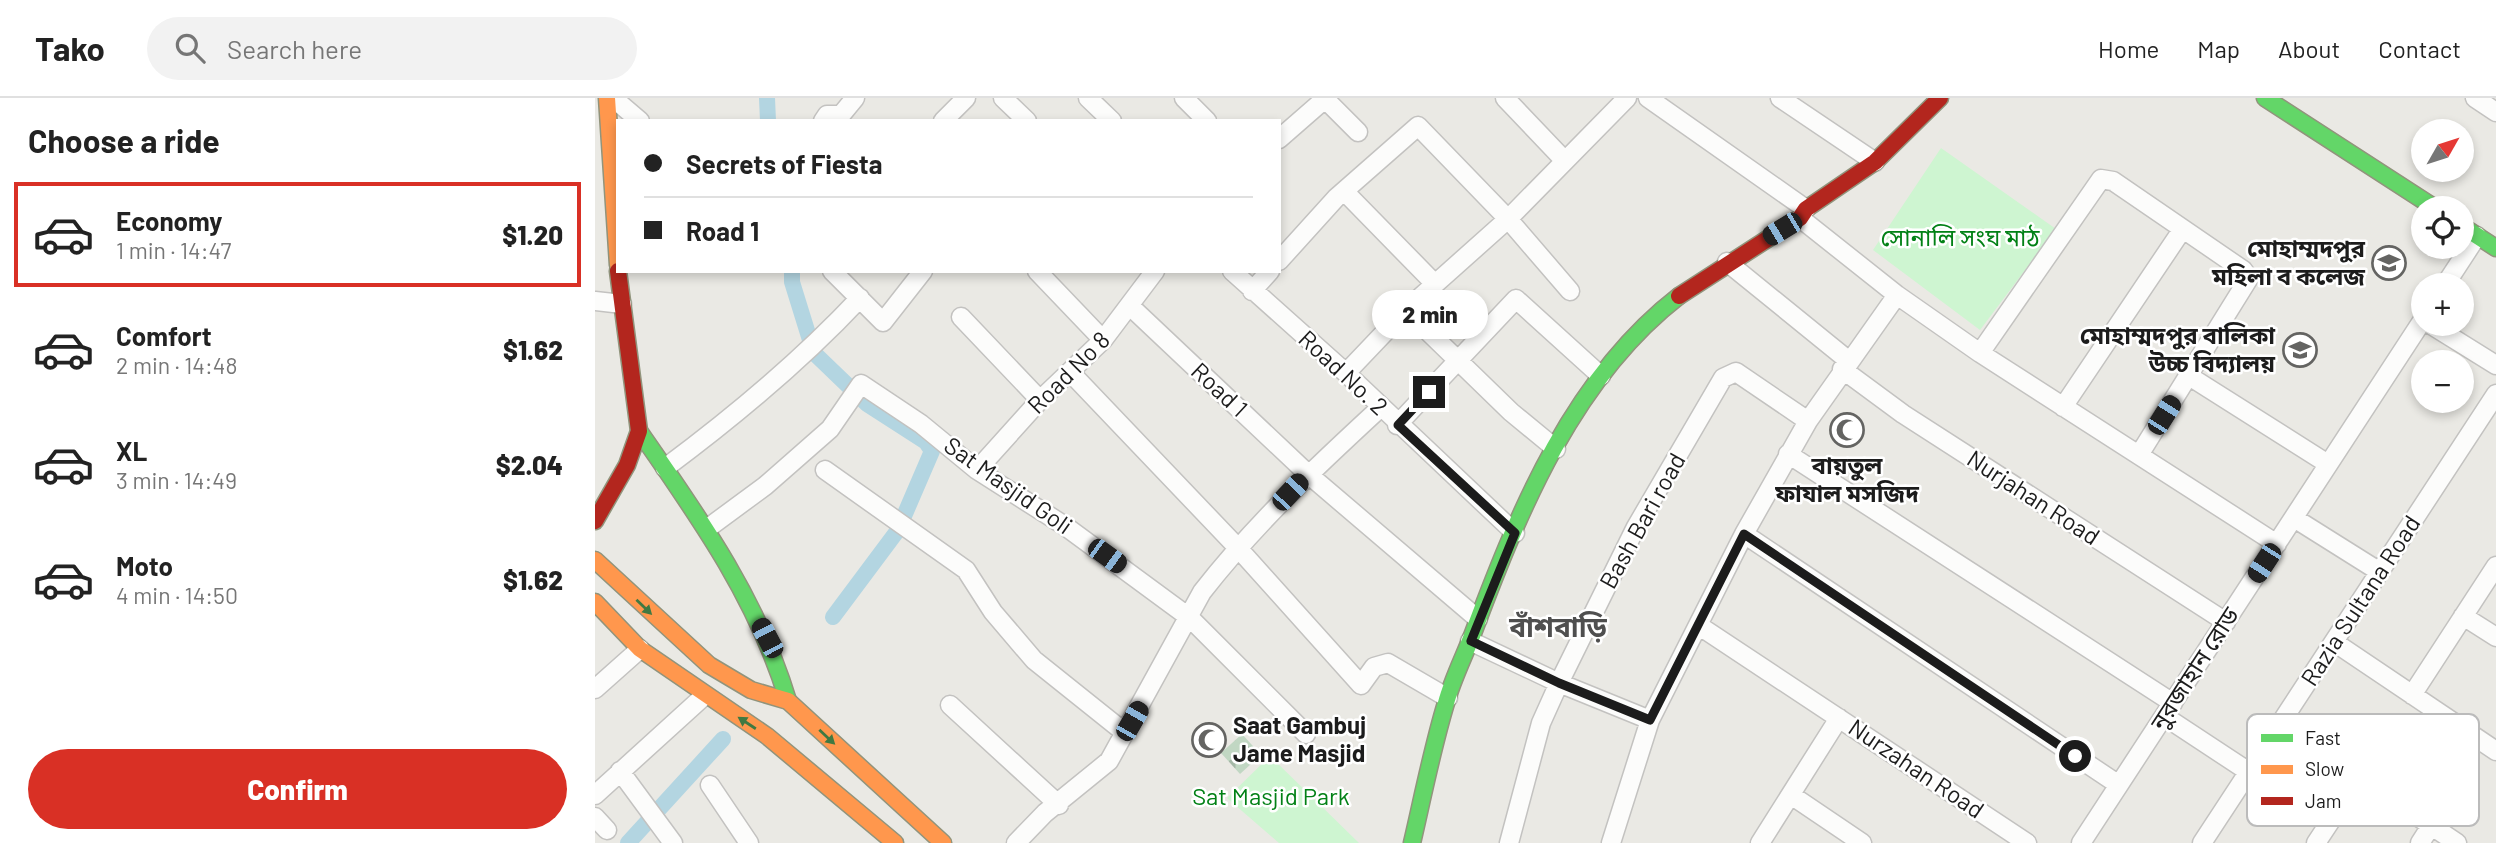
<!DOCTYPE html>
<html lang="en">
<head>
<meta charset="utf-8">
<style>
  :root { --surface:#fff; --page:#f2f2f2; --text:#222; --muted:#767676; --line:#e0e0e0; --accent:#d93025 }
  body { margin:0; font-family:Barlow,"Noto Sans Bengali",sans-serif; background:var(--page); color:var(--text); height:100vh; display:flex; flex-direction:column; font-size:26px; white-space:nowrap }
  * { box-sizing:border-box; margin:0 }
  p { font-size:23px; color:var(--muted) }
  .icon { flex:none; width:38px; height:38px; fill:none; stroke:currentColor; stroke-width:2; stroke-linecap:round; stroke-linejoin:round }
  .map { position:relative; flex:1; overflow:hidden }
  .details { display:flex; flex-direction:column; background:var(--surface); width:595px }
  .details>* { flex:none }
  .top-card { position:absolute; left:21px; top:21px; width:665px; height:154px; border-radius:0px; box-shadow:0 4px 10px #0003; display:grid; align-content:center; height:154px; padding:0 28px; background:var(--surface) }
  .needle { width:46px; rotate:51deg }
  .tools { position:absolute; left:1816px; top:21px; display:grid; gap:14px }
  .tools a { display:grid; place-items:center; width:63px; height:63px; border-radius:50%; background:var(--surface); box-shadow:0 4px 10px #0003; font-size:35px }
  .end { position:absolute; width:32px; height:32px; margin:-16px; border:9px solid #1c1c1c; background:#fff; box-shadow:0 0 0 4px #fff }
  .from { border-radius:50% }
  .bubble { position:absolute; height:49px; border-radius:24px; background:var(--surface); box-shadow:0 4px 10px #0003; font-size:23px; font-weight:800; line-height:49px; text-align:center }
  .car { position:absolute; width:21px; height:42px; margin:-21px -10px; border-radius:9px; box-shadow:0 0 5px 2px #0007; background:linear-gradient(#222 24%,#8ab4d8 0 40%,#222 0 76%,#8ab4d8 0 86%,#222 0) }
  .top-card b { display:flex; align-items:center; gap:24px; height:66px; font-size:26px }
  .top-card b+b { border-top:2px solid var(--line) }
  .top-card i { width:18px; height:18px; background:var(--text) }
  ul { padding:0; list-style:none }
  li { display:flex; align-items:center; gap:21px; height:105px; margin:0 14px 10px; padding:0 14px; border:4px solid transparent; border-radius:0px }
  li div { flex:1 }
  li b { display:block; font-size:26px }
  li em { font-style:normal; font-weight:800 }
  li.current { border-color:var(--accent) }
  li>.icon { width:63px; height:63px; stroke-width:1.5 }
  h2 { padding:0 28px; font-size:32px; line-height:84px }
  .action { display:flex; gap:14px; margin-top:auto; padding:14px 28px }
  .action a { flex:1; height:80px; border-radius:42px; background:var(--accent); color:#fff; font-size:28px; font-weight:800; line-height:80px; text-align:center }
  header { display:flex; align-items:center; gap:42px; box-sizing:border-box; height:98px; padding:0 35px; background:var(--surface); border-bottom:2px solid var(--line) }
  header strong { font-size:33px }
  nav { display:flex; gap:38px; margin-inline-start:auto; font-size:24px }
  .search { width:490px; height:63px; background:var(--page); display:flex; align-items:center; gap:18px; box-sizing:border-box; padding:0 24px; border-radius:38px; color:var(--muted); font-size:26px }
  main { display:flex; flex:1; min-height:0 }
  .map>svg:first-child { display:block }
</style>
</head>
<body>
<header>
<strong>Tako</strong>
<div class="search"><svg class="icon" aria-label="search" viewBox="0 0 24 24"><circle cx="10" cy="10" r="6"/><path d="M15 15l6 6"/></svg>Search here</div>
<nav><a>Home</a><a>Map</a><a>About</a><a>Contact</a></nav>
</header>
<main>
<section class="details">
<h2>Choose a ride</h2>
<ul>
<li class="current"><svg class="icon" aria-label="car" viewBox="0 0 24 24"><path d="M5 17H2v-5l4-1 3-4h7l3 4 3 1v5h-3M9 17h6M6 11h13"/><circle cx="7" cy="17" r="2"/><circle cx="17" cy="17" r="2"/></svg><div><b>Economy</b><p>1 min · 14:47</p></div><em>$1.20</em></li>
<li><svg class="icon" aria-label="car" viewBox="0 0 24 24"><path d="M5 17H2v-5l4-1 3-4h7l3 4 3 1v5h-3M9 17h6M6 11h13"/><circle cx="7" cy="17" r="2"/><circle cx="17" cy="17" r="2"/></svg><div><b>Comfort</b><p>2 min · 14:48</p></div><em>$1.62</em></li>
<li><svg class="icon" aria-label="car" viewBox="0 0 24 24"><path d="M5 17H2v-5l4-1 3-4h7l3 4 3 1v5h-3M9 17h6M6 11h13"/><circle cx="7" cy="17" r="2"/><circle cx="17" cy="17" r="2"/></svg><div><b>XL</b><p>3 min · 14:49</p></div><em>$2.04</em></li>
<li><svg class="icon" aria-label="car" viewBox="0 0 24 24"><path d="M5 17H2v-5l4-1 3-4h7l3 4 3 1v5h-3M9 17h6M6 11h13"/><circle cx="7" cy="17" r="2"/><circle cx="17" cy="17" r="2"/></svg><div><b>Moto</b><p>4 min · 14:50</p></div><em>$1.62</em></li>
</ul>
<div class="action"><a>Confirm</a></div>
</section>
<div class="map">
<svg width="1901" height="745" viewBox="0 0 1901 745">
  <defs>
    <pattern id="cemetery-stones" width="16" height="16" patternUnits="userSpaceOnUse" patternTransform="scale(1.75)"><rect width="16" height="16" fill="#c1d7c3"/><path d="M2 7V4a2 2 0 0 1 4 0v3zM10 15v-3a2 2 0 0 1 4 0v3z" fill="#a5b8a7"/></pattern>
  </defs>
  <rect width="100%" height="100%" fill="#eae9e4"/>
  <path fill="url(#cemetery-stones)" d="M647,636l19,21 -21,19 -19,-21z"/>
  <path fill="#cef5d1" d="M1346,50l115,81 -76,101 -107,-80z
    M675,658l89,87h-80l-52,-45z"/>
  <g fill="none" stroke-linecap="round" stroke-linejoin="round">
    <path stroke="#b3d5e1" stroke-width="16" d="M172,0l1,23
      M197,173v11l22,71 53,51 59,38 6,9 -34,79 -65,87
      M33,745l95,-104"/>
    <g stroke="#c3c2c0" stroke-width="21">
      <path id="street" d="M18,0l27,23
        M408,0l24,23
        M493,0l24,23
        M589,0l23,23
        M729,0l34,34
        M910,0l60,63
        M1053,0l158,111
        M1185,0l95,64
        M1880,0l21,14
        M228,23l4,-6h14l14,-17
        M348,23l23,-23
        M684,41l47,-41
        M749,93l91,93
        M1205,120l97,77 83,58 297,191
        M684,163l57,-63 82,-72 90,93 62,72
        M1132,164l122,99
        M237,173l51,51 40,-51
        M442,173l66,69
        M637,173l114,102 169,160
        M1850,187l32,-49
        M657,193l18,-20
        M0,203l27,3
        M536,209l177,167 170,145
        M811,212l105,102 45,37
        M366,219l79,83
        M1835,226l66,41
        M1385,255l121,-174 12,2 130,89 6,8 -110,177
        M1247,271l61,45 323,208
        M476,275l167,175 123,137 13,-18 14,-4 60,35
        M751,275l60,-63 102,-91 119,-121
        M1594,278l139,88
        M1468,309l119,-177
        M802,327l119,-126 85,77
        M1193,356l385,249
        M70,370c70,-52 135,-106 195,-170
        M230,372l141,100 27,42 41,48 90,72
        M382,372l63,-70 63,-60 52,-69
        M1699,420l86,54
        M113,430l57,-42 65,-57 31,-45 60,40 56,46 88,56 125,92 116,116
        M1149,436l375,251
        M1868,518l33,21
        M1103,527l329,218
        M875,543l89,42 91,37
        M1739,544l162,109
        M0,591l45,-40
        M1817,597l84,-129
        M355,607l109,100
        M1569,618l85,56
        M1685,626l177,119
        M25,673l53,72
        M115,687l39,58
        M0,697l109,-99
        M1196,697l71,48
        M0,719l12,13
        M421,745l29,-30 64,-52 93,-169c53,-68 115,-126 178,-184
        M914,745l32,-120 18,-40 77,-156 87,-149 13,-6 72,49
        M1016,745l39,-123 94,-186 64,-113 89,-126
        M1165,745l79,-125
        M1486,745l343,-525
        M1607,745l294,-449
        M1721,745l43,-65
        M1825,745l11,-17"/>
    </g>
    <g stroke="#91947c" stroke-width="19">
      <path id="fast" d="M1670,0l170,110
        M1867,128l34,22
        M44,333c60,86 119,169 149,270
        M817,745c11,-47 20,-94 34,-140 7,-26 20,-50 29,-75 45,-120 99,-251 204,-332"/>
    </g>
    <g stroke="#91947c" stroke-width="19">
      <path id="slow" d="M12,0l11,167
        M0,462l114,105 42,25 37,11 155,142
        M0,504l45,47 127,87 128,107"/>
    </g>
    <g stroke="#91947c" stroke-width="19">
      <path id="jam" d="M1084,198l121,-78 6,-9 69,-47 65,-64
        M0,423l32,-56 12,-34 -21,-160"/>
    </g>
    <use href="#street" stroke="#fcfcfb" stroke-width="18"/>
    <use href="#fast" stroke="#63d668" stroke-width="16"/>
    <use href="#slow" stroke="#ff974d" stroke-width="16"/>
    <use href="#jam" stroke="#b3261e" stroke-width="16"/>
  </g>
  <defs><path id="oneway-solid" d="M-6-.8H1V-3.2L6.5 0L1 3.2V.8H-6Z" transform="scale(1.75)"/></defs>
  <g fill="#407942">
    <use href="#oneway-solid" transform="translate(49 509) rotate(44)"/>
    <use href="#oneway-solid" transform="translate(152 625) rotate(-147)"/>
    <use href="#oneway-solid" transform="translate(232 639) rotate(43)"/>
  </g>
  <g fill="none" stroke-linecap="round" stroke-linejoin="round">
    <path stroke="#1c1c1c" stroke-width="9" d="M834,294l-31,33 117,108 -44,108 88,42 91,37 94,-186 331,222"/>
  </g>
  <defs>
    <g id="university-ring" transform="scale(1.75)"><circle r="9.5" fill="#fff" stroke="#646462" stroke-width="1.5"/><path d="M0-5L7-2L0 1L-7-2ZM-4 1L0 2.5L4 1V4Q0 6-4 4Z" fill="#646462"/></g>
    <g id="school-ring" transform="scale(1.75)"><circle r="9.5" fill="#fff" stroke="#646462" stroke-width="1.5"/><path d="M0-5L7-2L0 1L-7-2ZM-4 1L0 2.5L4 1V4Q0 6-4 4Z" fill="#646462"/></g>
    <g id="mosque-ring" transform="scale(1.75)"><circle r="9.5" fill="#fff" stroke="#646462" stroke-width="1.5"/><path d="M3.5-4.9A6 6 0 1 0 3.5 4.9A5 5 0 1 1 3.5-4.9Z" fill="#646462"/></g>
  </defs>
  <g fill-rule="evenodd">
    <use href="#university-ring" x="1794" y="165"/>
    <use href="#school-ring" x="1705" y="252"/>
    <use href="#mosque-ring" x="1252" y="332"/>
    <use href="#mosque-ring" x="614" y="642"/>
  </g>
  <g text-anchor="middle" stroke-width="5" stroke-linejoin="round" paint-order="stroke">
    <g font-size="24" fill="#028116" stroke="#fff">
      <text x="1365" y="148">সোনালি সংঘ মাঠ</text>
      <text x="676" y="707">Sat Masjid Park</text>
    </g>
    <g font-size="24" font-weight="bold" fill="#1c1c1c" stroke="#fff" text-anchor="end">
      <text x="1770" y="159">মোহাম্মদপুর<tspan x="1770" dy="28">মহিলা ব কলেজ</tspan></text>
      <text x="1680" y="246">মোহাম্মদপুর বালিকা<tspan x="1680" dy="28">উচ্চ বিদ্যালয়</tspan></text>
      <text x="1252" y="376" text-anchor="middle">বায়তুল<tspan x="1252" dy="28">ফাযাল মসজিদ</tspan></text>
      <text x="638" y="636" text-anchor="start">Saat Gambuj<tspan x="638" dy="28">Jame Masjid</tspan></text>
    </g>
    <g font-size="24" fill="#1c1c1c" stroke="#fff">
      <text transform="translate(474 275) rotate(-45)" y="8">Road No 8</text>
      <text transform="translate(748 275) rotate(43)" y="8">Road No. 2</text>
      <text transform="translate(624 292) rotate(43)" y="8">Road 1</text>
      <text transform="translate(413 388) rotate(35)" y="8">Sat Masjid Goli</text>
      <text transform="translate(1438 400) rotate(33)" y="8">Nurjahan Road</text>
      <text transform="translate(1048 423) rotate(-61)" y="8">Bash Bari road</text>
      <text transform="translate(1766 503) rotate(-57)" y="8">Razia Sultana Road</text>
      <text transform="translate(1600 571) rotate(-57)" y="8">নুরজাহান রোড</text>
      <text transform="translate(1321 671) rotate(34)" y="8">Nurzahan Road</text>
    </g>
    <g font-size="28" font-weight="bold" fill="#4f4f4f" stroke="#fff">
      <text x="963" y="539">বাঁশবাড়ি</text>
    </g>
  </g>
  <rect x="1652" y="616" width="232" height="112" rx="10" fill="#fff" stroke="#bbb" stroke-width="2"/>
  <rect x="1666" y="636" width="32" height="8" fill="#63d668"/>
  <rect x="1666" y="667" width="32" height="9" fill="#ff974d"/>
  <rect x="1666" y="699" width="32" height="8" fill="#b3261e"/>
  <g font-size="19" fill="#1c1c1c">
    <text x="1710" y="647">Fast</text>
    <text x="1710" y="678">Slow</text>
    <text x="1710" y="710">Jam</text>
  </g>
</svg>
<div class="tools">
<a><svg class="needle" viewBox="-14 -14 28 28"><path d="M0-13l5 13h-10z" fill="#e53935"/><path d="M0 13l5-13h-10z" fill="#767676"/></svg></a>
<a><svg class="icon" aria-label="locate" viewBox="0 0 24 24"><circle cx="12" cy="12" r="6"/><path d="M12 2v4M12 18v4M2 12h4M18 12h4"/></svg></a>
<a>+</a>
<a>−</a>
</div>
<i class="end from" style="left:1480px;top:658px"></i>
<i class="end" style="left:834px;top:294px"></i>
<div class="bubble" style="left:777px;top:192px;width:116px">2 min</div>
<i class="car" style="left:1187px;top:131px;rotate:239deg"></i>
<i class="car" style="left:1569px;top:317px;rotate:32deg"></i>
<i class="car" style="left:695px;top:394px;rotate:43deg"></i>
<i class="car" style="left:512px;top:458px;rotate:126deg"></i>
<i class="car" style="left:1669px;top:465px;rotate:213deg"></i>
<i class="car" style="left:172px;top:540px;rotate:332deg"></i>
<i class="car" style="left:537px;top:623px;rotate:30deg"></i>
<div class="top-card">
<b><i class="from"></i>Secrets of Fiesta</b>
<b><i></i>Road 1</b>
</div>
</div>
</main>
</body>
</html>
